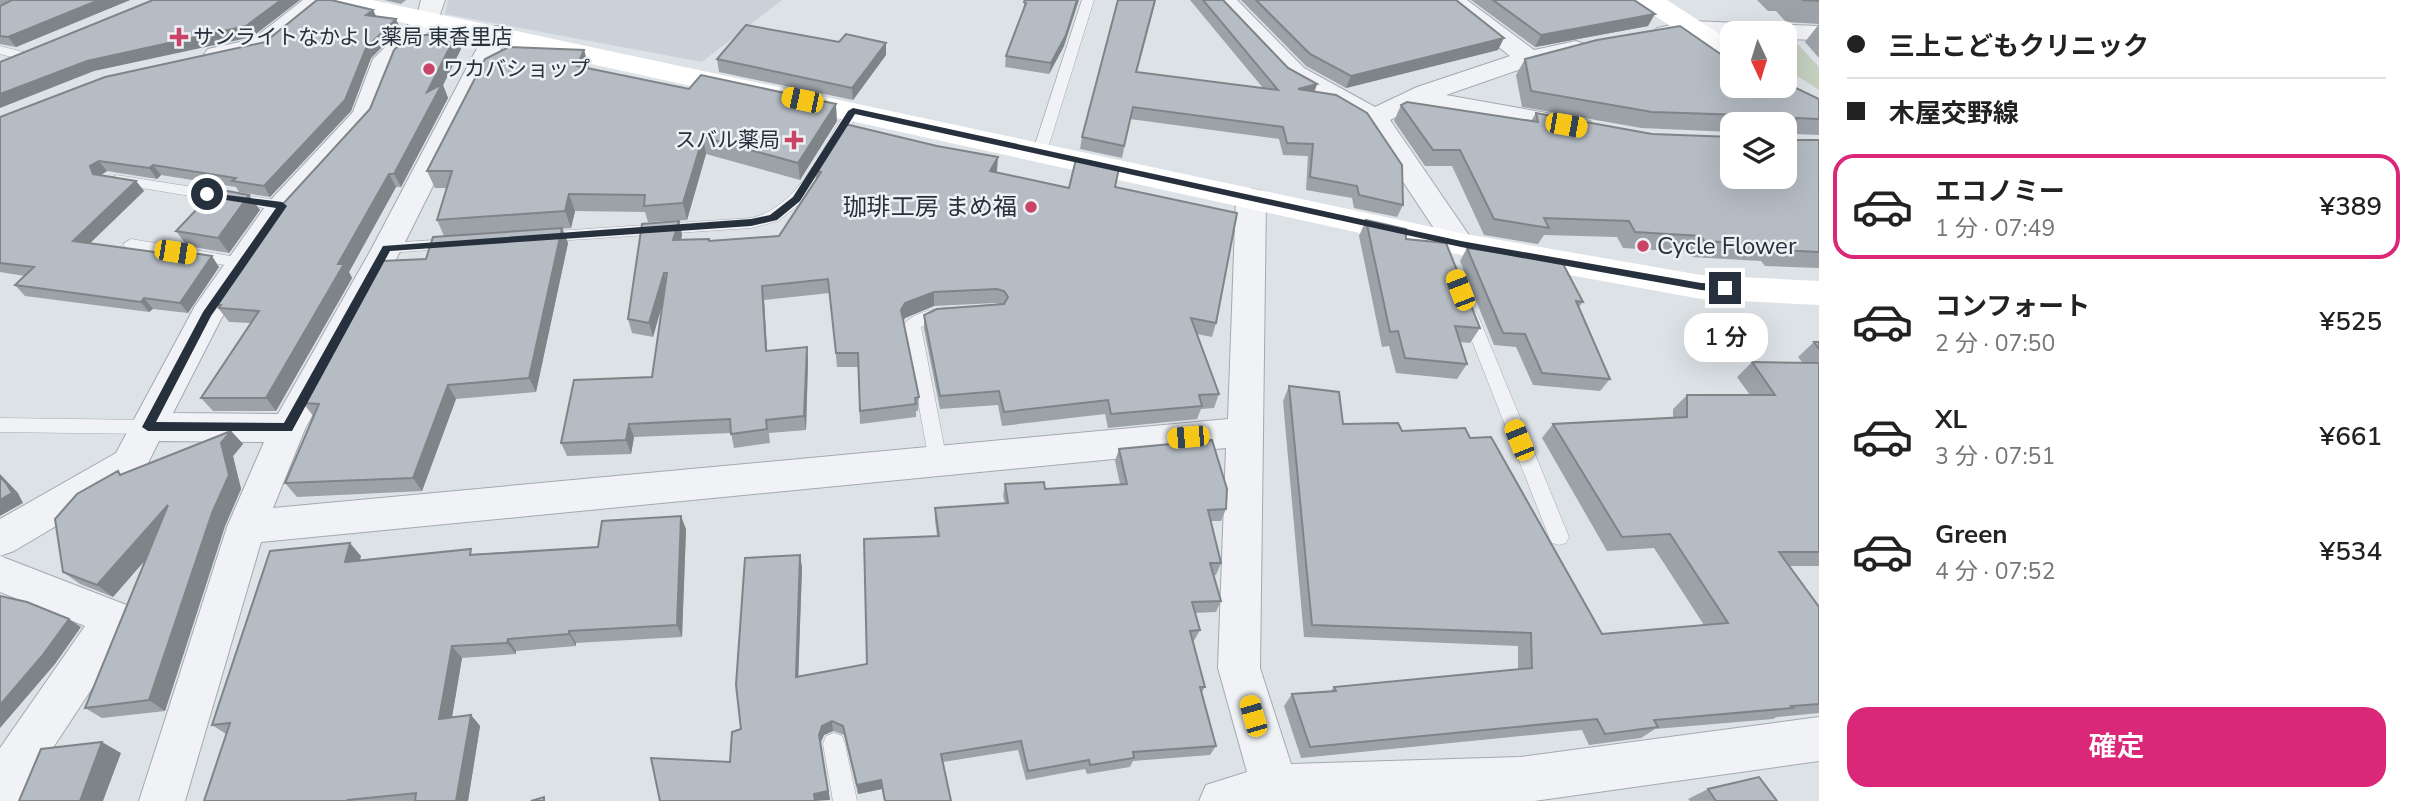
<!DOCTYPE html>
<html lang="ja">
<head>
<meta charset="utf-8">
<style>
  :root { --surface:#fff; --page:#f2f2f2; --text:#222; --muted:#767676; --line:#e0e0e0; --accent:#db2777 }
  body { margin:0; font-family:"Nunito Sans","Noto Sans JP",sans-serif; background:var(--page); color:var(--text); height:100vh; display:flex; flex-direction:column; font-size:26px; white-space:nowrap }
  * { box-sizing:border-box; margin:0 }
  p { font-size:23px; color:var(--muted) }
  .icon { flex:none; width:38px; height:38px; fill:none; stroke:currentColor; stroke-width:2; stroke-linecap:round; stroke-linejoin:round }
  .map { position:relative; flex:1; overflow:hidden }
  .drawer { display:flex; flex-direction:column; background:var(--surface); width:595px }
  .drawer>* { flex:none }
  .hud { display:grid; align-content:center; height:154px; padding:0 28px; background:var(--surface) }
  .needle { width:46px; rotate:176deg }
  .controls { position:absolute; left:1720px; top:21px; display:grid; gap:14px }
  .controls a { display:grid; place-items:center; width:77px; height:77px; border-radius:14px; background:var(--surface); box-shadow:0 7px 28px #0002; font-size:35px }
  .end { position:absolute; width:32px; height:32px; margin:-16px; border:9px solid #27313d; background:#fff; box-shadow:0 0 0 4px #fff }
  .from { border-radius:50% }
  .bubble { position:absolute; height:49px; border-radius:21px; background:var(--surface); box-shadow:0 7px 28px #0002; font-size:23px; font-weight:600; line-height:49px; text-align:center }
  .car { position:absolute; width:21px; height:42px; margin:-21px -10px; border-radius:9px; box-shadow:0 0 5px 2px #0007; background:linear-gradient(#f5c518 24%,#345 0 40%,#f5c518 0 76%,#345 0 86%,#f5c518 0) }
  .hud b { display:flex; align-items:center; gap:24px; height:66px; font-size:26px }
  .hud b+b { border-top:2px solid var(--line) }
  .hud i { width:18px; height:18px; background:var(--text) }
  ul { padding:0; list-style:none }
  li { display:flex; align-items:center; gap:21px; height:105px; margin:0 14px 10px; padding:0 14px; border:4px solid transparent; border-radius:21px }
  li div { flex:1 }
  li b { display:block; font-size:26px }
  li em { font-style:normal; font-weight:600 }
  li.active { border-color:var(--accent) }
  li>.icon { width:63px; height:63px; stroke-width:1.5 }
  .button { display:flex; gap:14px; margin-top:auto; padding:14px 28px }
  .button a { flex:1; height:80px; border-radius:21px; background:var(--accent); color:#fff; font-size:28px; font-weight:600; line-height:80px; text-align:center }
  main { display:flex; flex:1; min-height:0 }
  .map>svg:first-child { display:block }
</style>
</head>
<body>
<main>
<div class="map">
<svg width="1819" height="801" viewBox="0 0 1819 801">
  <rect width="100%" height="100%" fill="#dde2e7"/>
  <path fill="#cbd1d9" d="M448,0h334l-80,62 -257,-48z"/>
  <path fill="#c5d0bf" d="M1785,40h9l25,27v23l-34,-22z"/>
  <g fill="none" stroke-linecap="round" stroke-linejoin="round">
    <g stroke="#a3a9b1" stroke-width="1">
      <path id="lane" d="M1082,0h12l-47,151 -2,3h-10l-2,-3z
        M0,46l27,7 2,3 -6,4 -23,-6z
        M853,107l7,4 -58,91 -24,19 -27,7 -210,14 -8,-5 8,-5 210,-14c48,-11 71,-69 95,-107z
        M116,175l166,26 7,5 -7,5 -171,-28 -2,-3z
        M131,239l111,19 8,5 -8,5 -116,-20 -3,-4z
        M453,239l8,5 -3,4 -71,5 -8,-5 8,-5z
        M1469,307l8,6 92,224 -3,6 -7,2 -7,-2 -3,-6 -88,-224z
        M946,308l6,2 2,4 -2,4 -31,9 26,134 -3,5 -6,2 -6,-2 -3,-5 -25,-137c9,-11 28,-15 42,-16z
        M0,418l148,2 6,2 3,5 -3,5 -6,2 -148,-2z
        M834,733l8,3 3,8 12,57h-24l-10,-57 3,-8z"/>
    </g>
    <g stroke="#a3a9b1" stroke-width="2">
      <path id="street" d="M303,0h27l-60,50 -53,12 -9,-3 -4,-5 4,-5 45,-10z
        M421,0h24l-8,23 -39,39 -23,59 -88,97 -66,101 -48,94 105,1 94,-166 113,-215 3,-5 9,-2 9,2 3,5 -107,215 -97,181 -32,79 955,-89 8,-221 5,-7 10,-2 10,2 5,7 -6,470 31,96 229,-7 299,-40v44l-285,40h-335l7,-16 41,-13 -29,-104 8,-220 -965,94 -76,259h-46l88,-274 37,-85 -105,-1 -17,34 -128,76 -14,5v-37l116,-66 79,-147 72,-102 86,-92 20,-53 44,-43z
        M1212,0h25l67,68 71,39 42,-20 93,-31 -70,-56h27l67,50 42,-9 9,3 4,5 -4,5 -50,10 -89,31 134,24 10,2 4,6 -4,6 -10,2 -161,-29 -29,14 85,124 -4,7 -11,3 -11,-3 -85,-128 -78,-45z
        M1691,21l128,5v14l-34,-1v-6h-53v4l-41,-2 -25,5 -9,-2 -3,-5 3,-5z
        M0,556l129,50 6,13 -6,13 -111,169h-18v-53l85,-122 -85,-34z"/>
    </g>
    <use href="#lane" fill="#f0f2f5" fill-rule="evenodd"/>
    <use href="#street" fill="#f0f2f5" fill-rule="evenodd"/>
    <path fill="#fff" fill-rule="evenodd" d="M323,0h49l1088,233 241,42 118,6v24l-118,-6 -241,-44 -1124,-247 -9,-2z
      M1636,0h31l65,42v20l-10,-2 -82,-54z"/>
  </g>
  <path fill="#9ca2a8" d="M0,0h130l-114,47 -16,-3v-38l2,-1h-2z
    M384,0h22l-5,4z
    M1025,0l39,46 -15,28 -44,-7 1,-11 17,-44z
    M1118,0h38l-19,72 126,16 -73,-88h33l65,68 29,16 -3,8 89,113 -6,12 -43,-9 -2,-10 -46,-8 2,-34 -25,-1 -4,-16 -149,-20 -8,39 -42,-9 2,-12z
    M1241,0h215l42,50 -152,38 -40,-22z
    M1471,0h163l14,26 -113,21z
    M1757,0h62v58l-14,-16 14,-18 -33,-2 -10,-11h-8z
    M373,10l3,6 20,3 4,10 -29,29 -20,53 -81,86 -31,-5 -3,-5 -75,-12 -4,4 -50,-8 -6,4 35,6 8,10 -54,52 129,24 -31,46 -35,-4 -4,3 -124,-16 -10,-11 10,-9 -25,-4v-155l265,-75z
    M839,42l47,1v12l-33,45 -134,-28 -2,-13z
    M461,49l-18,36 5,13 -47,89h-5l-47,85 3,6 -76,133h-63l-12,-13 50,-75 -22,-1 -14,-18z
    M1525,59l207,27 87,13v36l-23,-1v6h23v128l-54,-2 -4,-5 -70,-4 -3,-5 -65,-4 -6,-11 -73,-2 -6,9 -54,-9 -32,-69h-27l-31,-45 7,-16 130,16 5,-8 196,64 53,-53h-53v8l-91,-4 -119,-21 -6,-32z
    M589,66l-1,2 249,53 -37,59 -94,-26 -19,66 -39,2 -3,-10 -70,-1 -4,17 -26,2 17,-2 6,15 -32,149 -80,7 -34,92 -125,6 -12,-14 29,-66 -11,-14 141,-167 -7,-16 9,-32h-11l-8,-17z
    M815,170l181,2 73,16 46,-1 101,136 -4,14 -15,-3 22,60 -5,14 -13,1 -4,10 -89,9 -3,-14 -103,12 -4,-21 -58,4 -16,-80v-14l76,-10 -4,-2 -62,3 -29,12 -2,3 16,76 -1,14h-2v6l-56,7 -2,-57h-21l-7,-74 -66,7 3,51 40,-4 1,14 -2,69 -37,3 1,10 -36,5 -3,-15 -97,4 -3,17 -64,2 -6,-13 91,-66 10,-71 -9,31 -21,-4 -4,-14 51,-98 3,14 -1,5 28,-1 1,2 69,-5 37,-56z
    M260,210l-31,43 -42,-7 -11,-15z
    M1366,220l40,19 74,89 -10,15 -10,-1 7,22 -10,15 -61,-6 -7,-27 -7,1 -23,-111z
    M1467,248l116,54 -4,5 31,72 -10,12 -67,-6 -17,-38 -22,-2 -34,-84z
    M1814,342h5v224h-30l30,41v106l-42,4 -4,2 -118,10 -14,9 -52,7 -7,-15 -281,28 -17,-52 8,-12 38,-2 4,-5 184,-18v-23l-214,-9 -21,-236 6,-15 54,38 127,14 132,196 102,-9 -50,-77 -47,3 -65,-113 11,-14 120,-6v-9l14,-14h63l-13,-18 15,-15h50l-4,-5z
    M231,431l12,13 -10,12 8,33 -16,37 -60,185 -63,7 -17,-10 61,-149 -33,38 -33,-13 -17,-12 58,-98z
    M1119,449l107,60 -5,12h-10l10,42 -5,12h-2l7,26 -5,11 -21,1 5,17 -6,11h-1l12,46 -3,5 14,54 -6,9 -77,6 -3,6 -43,7 -2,-5 -59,11 -8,-30 -75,12 8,39h-67l-2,-12 -24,5 -14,-59 -11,-4 -9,4 -4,9 10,56 -100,-38 11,-33 61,-162 -4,110 69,-13 70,-128 -2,-16v-12l70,-5 -2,-7 2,-12 40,5 75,-5 -5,-23z
    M686,529l-4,108 -106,6v3l-60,5v3l-54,4 -10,59 19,-2 9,11 -12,75h-264l22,-67 -14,-9 149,-169 -1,4 238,-13z
    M1708,789l69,12h-87l-2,-2z"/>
  <path fill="#7f8488" d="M99,0h31l-114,47 -8,-10z
    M281,0h19l-48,37 -158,34 -94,37v-14l87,-33z
    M1077,0h2l-15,46 -15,28 2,-11z
    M373,10l5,10 -12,-5z
    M1655,14l-7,12 -113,21 6,-12z
    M396,19l4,10 -29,29 -20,53 -81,86 -6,-11 102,-138z
    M456,35l5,14 -18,36 5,13 -47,89 -7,-13 33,-82z
    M1504,38l-6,12 -152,38 5,-12z
    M886,43v12l-33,45 -1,-12z
    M584,50l5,16 -7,16 -5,-16z
    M1317,84l-4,12 -15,-7z
    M836,104l1,17 -37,59 -2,-17z
    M703,137l3,17 -19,66 -4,-17z
    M998,157l-1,14 -8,14 1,-14z
    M99,161l8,10 -9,6 -5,-3 -3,-8z
    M153,165l8,10 -4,4 -8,-11z
    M389,174l7,13 -47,85 3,6 -76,133 -10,-13 72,-134z
    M136,181l8,10 -62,60 -9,-10z
    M569,194l6,17 -4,17 -6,-17z
    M249,195l11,15 -31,43 -11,-15z
    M679,221l3,14 -5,19 -4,-14z
    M562,228l6,15 -32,149 -7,-14z
    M212,256l7,11 -31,46 -8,-10z
    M664,273l3,14 -14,50 -4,-14z
    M762,286l2,14 4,65 -2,-14z
    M934,292v14l-29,12 -4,7v-15l4,-7z
    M144,298l9,11 -4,3 -8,-10z
    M807,347l1,14 -2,69 -2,-14z
    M448,385l8,14 -34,92 -9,-13z
    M629,424l5,13 -3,17 -5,-14z
    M231,431l12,13 -10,12 8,33 -16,37 -60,185 -16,-11 72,-257z
    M0,474l18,19 5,10 -23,13z
    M168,505l14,13 -69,79 -16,-12z
    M681,516l5,13 -4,108 -5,-12z
    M350,543l11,13 -5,18 -11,-12z
    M800,555l2,12 -4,120 -2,-10z
    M69,619l12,8 -26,37 -55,64v-23z
    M569,631l7,12v3l-7,-12z
    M508,639l8,12v3l-9,-11z
    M452,646l10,12 -12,71 -11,-10z
    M471,715l9,11 -12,75h-12z
    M832,721l1,10 -9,4 -4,9 10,56 -15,1 -1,-7 5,-59 3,-9z
    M102,742l19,11 -18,48h-23z
    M881,780l1,9 -24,5 -1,-9z"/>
  <path fill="#b5bcc3" stroke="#7f8488" stroke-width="2" d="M12,0h87l-91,37 -8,-1v-30z
    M153,0h128l-35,26 -159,35 -87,33v-32z
    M317,0h14l42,10 -7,5 30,4 -30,29 -21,52 -81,86 -32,-5 4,-3 -83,-13 -4,3 -50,-7 -9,5 3,8 43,7 -63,60 89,12 5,-4 45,7 -32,47 -36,-5 -3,4 -126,-17 19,-18 -34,-4v-146l105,-40 160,-35z
    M1025,0h52l-11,35 -15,28 -45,-7 20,-53 -2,-1z
    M1118,0h37l-19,72 142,18 -75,-90h20l65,68 29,16 -19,5 38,6 31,18 35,52 1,40 -44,-10 -2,-9 -47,-9 3,-33 -26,-1 -4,-16 -150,-20 -9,39 -42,-9z
    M1256,0h200l48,38 -153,38 -41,-22z
    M1493,0h141l21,14 -114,21z
    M1802,0h17v1z
    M746,25l93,17 7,-8 40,9 -34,45 -135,-29z
    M1680,26l52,36v24l62,1 25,12v20l-23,-1v22h23v112l-40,-2 -3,-5 -72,-4 -3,-5 -66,-4 -6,-11 -85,-3 5,10 -55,-9 -34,-69h-27l-32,-45 6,-3 131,20 -2,-9 116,21 80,3v40h53v-53h-38v-6l-3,-3 -92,-3 -121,-21 -6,-32 72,-19z
    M409,35h47l-29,57 15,-8 -48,90h-5l-51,90h6l-78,134h-65l58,-87 -40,-3 2,-3 -6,-1 66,-98 89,-97 24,-59z
    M509,47l75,3 -7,16 112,23 12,-14 135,29 -38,59 -95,-26 -20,66 -39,3 1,-11 -76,-1 -4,17 -128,9 15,-49h-25l58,-112z
    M845,124l92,22 61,11 -8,14 79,17 7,-29 43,9 -4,19 122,26 -21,110 -25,-5 28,76 -20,1 3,11 -91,8 -3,-14 -104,12 -5,-21 -59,5 -16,-81 13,-6 67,-5 4,-7 -4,-6 -7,-2 -63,3 -29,11 -4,7 18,87 -4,1 1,6 -56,7 -2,-58h-22l-8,-74 -66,7 4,65 41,-4 -3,69 -38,4 1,9 -36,5 -1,-15 -101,5 -3,16 -65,3 13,-63 78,-3 15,-104h-3l-15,50 -21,-4 14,-95 37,-3 -6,19 36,-1v2l70,-5 42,-64 -6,-2z
    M216,189l33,6 -31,43 -42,-7z
    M1366,220l40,9v10l40,4 34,85 -25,-2 12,38 -62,-6 -7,-27 -8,1z
    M562,228l-33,150 -81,7 -35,93 -128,5 34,-79 -16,-1 79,-142 44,-2 7,-22z
    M1467,248l95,14 21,40 -7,-1 34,78 -68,-6 -17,-39 -22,-1z
    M1814,342h5v7z
    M1752,362l67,1v189h-40l40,55v97l-28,2 2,2 -139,12 4,7 -53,7 -8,-15 -287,28 -18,-53 44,-3 -2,-4 198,-19 -1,-35 -219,-8 -23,-239 50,6 4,32 55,-1 4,8 63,-3 5,10 21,-1 111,197 126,-11 -58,-89 -48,3 -69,-113 134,-7v-22h88z
    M231,431l-10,12 8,32 -17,38 -63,187 -64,8 83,-203 -71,80 -34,-13 -8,-53 22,-25 41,-23 2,4z
    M1212,440l15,49 -1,20 -18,1 13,53h-11l11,38 -29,1 8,28 -10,1 15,56h-5l16,59 -83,6 1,6 -44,7 -1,-5 -61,11 -7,-30 -80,13 10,47h-66l-4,-21 -24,5 -14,-59 -11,-5 -10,5 -3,9 9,56 -14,3 1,7h-155l-9,-43 79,4 2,-30 9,-3 -5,-44 9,-127 55,-3 -4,122 71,-13 -3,-125 75,-3 -4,-28 73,-5 -3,-19 39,-2 1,7 82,-5 -8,-35z
    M0,477l6,6 6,10 -12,7z
    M681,516l-4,109 -108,6v3l-61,5 -1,4 -55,3 -13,73 32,-4 -15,86h-41l1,-8 -68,7 -1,1h-143l26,-78 -18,2 58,-174 80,-8 -5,19 126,-13 -1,6 128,-8 4,-26z
    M0,596l27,6 42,17 -27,37 -42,49z
    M102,742l-22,59h-61l22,-52z
    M1759,777l18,24h-61l-8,-12z
    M544,797v4h-13z"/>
  <path fill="#27313d" d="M853,108l608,133 240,42 24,1 5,4 -5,4 -24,-2 -240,-43 -606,-133 -55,87 -23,19 -26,6 -361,25 -98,180h-144l-6,-4 61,-115 73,-104 -69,-11 -5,-3 2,-2 78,10 5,4 -76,110 -55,106 128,1 99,-177 368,-27 19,-4 23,-18 55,-86z"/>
  <g fill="#ca4467" stroke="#ecf1f4" stroke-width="2.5">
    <path d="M175.5 26.5h7v7h7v7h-7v7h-7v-7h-7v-7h7z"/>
    <circle cx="429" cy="69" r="7"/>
    <path d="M790.5 129.5h7v7h7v7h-7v7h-7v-7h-7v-7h7z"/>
    <circle cx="1031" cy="207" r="7"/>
    <circle cx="1643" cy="246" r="7"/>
  </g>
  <g text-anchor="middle" stroke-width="5" stroke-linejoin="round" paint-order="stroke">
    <g font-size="21" fill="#27313d" stroke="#ecf1f4" text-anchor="start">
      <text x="193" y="44">サンライトなかよし薬局 東香里店</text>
      <text x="443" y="76">ワカバショップ</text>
      <text x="780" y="147" text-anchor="end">スバル薬局</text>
    </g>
    <g font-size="24" fill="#27313d" stroke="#ecf1f4" text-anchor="end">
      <text x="1017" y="215">珈琲工房 まめ福</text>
      <text x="1657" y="254" text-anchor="start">Cycle Flower</text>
    </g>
  </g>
</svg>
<div class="controls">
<a><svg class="needle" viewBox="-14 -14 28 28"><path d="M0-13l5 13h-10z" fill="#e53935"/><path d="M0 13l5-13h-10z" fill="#767676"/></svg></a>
<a><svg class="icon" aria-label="layers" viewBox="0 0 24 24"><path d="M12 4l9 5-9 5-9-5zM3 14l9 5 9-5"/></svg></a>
</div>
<i class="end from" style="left:207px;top:194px"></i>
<i class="end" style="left:1725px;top:288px"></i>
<div class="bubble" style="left:1684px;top:313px;width:84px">1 分</div>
<i class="car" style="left:802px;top:100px;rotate:282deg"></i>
<i class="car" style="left:1566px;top:125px;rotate:100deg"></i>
<i class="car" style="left:175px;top:252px;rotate:99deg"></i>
<i class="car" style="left:1460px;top:290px;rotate:339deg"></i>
<i class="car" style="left:1188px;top:437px;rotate:265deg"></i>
<i class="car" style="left:1519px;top:440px;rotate:338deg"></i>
<i class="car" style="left:1253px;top:716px;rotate:344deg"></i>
</div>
<section class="drawer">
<div class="hud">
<b><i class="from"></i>三上こどもクリニック</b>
<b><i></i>木屋交野線</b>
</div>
<ul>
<li class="active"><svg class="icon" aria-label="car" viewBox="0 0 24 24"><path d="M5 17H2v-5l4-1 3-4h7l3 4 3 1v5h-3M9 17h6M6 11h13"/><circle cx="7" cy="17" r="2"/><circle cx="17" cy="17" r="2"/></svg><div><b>エコノミー</b><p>1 分 · 07:49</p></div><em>¥389</em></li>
<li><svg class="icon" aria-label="car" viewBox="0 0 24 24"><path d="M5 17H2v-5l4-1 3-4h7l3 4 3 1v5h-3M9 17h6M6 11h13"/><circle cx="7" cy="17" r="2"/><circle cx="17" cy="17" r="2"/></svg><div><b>コンフォート</b><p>2 分 · 07:50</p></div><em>¥525</em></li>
<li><svg class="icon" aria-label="car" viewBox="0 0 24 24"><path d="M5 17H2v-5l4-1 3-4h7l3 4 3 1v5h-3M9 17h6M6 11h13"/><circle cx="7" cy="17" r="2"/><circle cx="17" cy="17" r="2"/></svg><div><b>XL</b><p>3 分 · 07:51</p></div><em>¥661</em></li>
<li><svg class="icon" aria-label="car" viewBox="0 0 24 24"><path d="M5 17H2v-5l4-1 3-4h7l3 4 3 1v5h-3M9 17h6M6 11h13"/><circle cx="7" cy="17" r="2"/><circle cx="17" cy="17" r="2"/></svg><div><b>Green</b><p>4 分 · 07:52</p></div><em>¥534</em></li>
</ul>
<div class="button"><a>確定</a></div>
</section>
</main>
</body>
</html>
